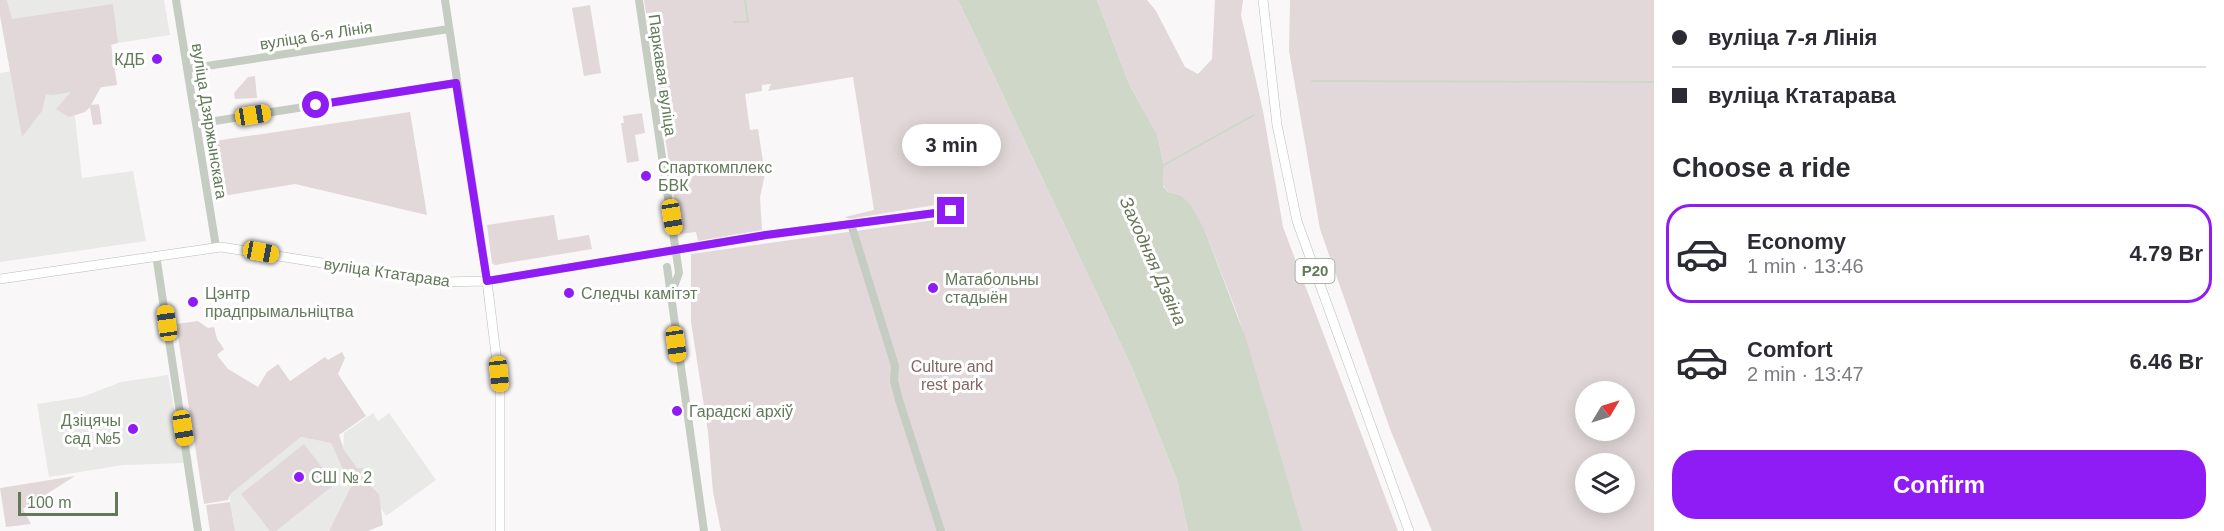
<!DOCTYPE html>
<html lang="en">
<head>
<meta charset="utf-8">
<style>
  :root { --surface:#fff; --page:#f2f2f3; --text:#2b2b33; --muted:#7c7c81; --line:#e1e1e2; --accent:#8f1cf5 }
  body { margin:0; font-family:Arial,sans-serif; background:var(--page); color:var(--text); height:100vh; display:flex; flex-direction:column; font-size:22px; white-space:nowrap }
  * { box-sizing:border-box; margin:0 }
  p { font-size:20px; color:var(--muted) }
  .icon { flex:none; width:33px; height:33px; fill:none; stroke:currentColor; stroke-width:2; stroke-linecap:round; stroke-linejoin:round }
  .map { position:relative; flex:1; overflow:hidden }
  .panel { display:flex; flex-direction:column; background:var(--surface); width:570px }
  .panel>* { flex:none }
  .hud { display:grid; align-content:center; height:132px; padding:0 18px; background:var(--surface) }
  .needle { width:39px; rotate:52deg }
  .buttons { position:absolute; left:1575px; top:381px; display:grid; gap:12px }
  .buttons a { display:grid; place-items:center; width:60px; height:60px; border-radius:50%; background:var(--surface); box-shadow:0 3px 15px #0003; font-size:30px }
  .scale { position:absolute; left:18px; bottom:15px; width:100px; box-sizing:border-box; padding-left:6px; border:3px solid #627a59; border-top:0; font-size:16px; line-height:21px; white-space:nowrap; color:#627a59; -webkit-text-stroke:4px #fff; paint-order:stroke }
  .end { position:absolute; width:27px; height:27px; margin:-14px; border:8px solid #8f1cf5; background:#fff; box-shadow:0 0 0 3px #fff }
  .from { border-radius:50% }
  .bubble { position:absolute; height:42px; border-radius:21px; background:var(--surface); box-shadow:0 3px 15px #0003; font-size:20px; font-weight:800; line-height:42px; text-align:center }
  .car { position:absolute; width:18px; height:36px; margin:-18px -9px; border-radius:8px; box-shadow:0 0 4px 2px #0007; background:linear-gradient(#f5c518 24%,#345 0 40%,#f5c518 0 76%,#345 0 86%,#f5c518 0) }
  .hud b { display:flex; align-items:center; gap:21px; height:57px; font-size:22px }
  .hud b+b { border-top:2px solid var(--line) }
  .hud i { width:15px; height:15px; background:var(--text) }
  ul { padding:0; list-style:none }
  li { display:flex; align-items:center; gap:18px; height:99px; margin:0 12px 9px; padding:0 6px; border:3px solid transparent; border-radius:24px }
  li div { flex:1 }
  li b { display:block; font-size:22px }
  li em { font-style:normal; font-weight:800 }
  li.on { border-color:var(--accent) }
  li>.icon { width:54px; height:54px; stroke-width:1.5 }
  h2 { padding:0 18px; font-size:27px; line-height:72px }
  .cta { display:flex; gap:12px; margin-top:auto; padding:12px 18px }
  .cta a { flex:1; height:69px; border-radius:24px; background:var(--accent); color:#fff; font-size:24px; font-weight:800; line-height:69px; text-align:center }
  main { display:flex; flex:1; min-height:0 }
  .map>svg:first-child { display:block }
</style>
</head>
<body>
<main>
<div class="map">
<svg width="1654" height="531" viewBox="0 0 1654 531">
  <rect width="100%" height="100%" fill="#faf7f9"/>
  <path fill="#e9e9e7" d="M7,0h157l6,35 -59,9 6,41 -45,7 10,86 51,-7 13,70 -146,21v-189l24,-4z
    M168,375l16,88 -61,2 -74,12 -12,-73 45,-7 39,-15z
    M373,413l5,8 11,-8 47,67 -50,36 -43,-64 1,-19z
    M301,437l30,6 21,44 -23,44h-94l-6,-37z"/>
  <path fill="#e2d8d9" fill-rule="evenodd" d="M0,0h7l5,19 101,-15 5,39 -7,2 6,40 -16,2 -10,18 8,-1 3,20 -9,1 -3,-18 -5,5 -16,5 -13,-8 15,-17 -18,3 -7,-1 -4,17 -20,26 -22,-121z
    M644,0h314l175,370 44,110 11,51h-467l-8,-39 -5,-60 -17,-110v-68l265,-37 9,-5 -1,-8 -15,-4 -7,4 -93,15 -4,-2 29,-7 -21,-133 -85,14 3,-7 -9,1v6l-17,3 5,36 8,-1 7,45 -5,23 2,33 -64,11 -2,-9 -16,2z
    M1097,0h50l9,11 29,56 13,7 14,-15 3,-59h28l-2,15 22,96 20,116 115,304h-95l-65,-215 -33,-85 -25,-36 -12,-3 -5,-7 1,-20 -7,-31 -27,-48z
    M1290,0h364v531h-222l-42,-102 -70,-200 -31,-178zM1586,392h38v38h-38zM1586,464h38v38h-38z
    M590,5l11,68 -17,3 -12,-68z
    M255,76l2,22 -22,1 -1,-6 14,-16z
    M410,112l17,103 -132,-31 -78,13 -9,-55z
    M642,113l3,20 -10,2 4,26 -12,2 -6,-40h3l-1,-7z
    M554,215l4,25 31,-5 3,14 -97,16 -3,-2 -5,-38z
    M198,321l10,7 6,-1 3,12 7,10 -7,6 11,14 30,18 9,-15 11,-8 12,17 35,-24 3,3 14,-8 3,6 -7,16 28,42 -27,19 5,15 13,18 12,1 1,9 -5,3 14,13 4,31 -15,6h-39l22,-44 -20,-44 -30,-6 -71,57 -2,6 -24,4 -28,-180z
    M304,444l31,40 -59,47h-6l-29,-37z
    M75,476l-52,33 8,15 -25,3 -6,-39z
    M230,502l5,29h-25l-4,-26z"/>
  <path fill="#ced7c8" d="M958,0h139l33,86 27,48 7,31 -1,21 5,6 12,3 10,9 15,27 41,108 57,192h-115l-11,-51 -44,-110z"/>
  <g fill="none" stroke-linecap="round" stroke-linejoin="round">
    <path stroke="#ced7c8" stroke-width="2" d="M734,22h14l-3,-22
      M1312,81l342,1
      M1164,165l90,-50"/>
    <g stroke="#b7bfb4" stroke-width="10">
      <path id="major" d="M1263,0l14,125 20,96 112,310
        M0,279l221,-32 221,35 45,-1 13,106v144"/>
    </g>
    <path stroke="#c5ccc2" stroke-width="8" d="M176,0l40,247
      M445,0l42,281 279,-46 185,-24
      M639,0l40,273 -8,22
      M187,69l262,-40
      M196,124l260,-41
      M851,224l44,142 -1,15 5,19 42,131
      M156,255l42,276
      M667,267l37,264"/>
    <use href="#major" stroke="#fff" stroke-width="9"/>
  </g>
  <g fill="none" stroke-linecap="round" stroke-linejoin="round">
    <path stroke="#8f1cf5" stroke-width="8" d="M316,105l140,-22 31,198 279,-46 185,-24"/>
  </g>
  <g fill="#8f1cf5" stroke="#fff" stroke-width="2">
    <circle cx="157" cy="59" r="6"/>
    <circle cx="646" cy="176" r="6"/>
    <circle cx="933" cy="288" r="6"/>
    <circle cx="569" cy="293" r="6"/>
    <circle cx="193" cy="302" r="6"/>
    <circle cx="677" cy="411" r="6"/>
    <circle cx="133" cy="429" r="6"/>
    <circle cx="299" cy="477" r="6"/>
  </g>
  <g text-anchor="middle" stroke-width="6" stroke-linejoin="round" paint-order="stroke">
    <rect fill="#fff" stroke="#91a28b" stroke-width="1.5" x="1295.5" y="259" width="39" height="24" rx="4.5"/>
    <g font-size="15" font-weight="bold" fill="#627a59">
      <text x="1315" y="276">Р20</text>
    </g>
    <g font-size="16" fill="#627a59" stroke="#fff">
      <text transform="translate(316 35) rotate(-9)" y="6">вуліца 6-я Лінія</text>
      <text transform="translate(663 75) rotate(82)" y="6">Паркавая вуліца</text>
      <text transform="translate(210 121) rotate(81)" y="6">вуліца Дзяржынскага</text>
      <text transform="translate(387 272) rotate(8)" y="6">вуліца Ктатарава</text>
    </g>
    <g font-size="16" fill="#627a59" stroke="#fff" text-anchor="start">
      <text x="145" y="65" text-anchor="end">КДБ</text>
      <text x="658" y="173">Спарткомплекс<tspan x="658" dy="18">БВК</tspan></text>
      <text x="945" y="285">Матабольны<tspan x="945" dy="18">стадыён</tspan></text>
      <text x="205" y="299">Цэнтр<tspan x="205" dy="18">прадпрымальніцтва</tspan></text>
      <text x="581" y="299">Следчы камітэт</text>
      <text x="689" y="417">Гарадскі архіў</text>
      <text x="121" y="426" text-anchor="end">Дзіцячы<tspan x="121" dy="18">сад №5</tspan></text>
      <text x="311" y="483">СШ № 2</text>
    </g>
    <g font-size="16" fill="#826865" stroke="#fff">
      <text x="952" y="372">Culture and<tspan x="952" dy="18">rest park</tspan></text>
    </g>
    <g font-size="18" font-style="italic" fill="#667758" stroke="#fff">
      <text transform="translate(1153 261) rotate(66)" y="6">Заходняя Дзвіна</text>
    </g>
  </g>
</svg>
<div class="buttons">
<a><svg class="needle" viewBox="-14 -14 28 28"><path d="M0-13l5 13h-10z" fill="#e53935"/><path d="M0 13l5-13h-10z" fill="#7c7c81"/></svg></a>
<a><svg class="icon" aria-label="layers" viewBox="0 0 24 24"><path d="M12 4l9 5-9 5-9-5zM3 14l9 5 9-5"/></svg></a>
</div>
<div class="scale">100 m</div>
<i class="end from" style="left:316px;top:105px"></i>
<i class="end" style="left:951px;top:211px"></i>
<div class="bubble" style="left:902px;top:124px;width:99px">3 min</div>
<i class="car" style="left:253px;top:115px;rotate:81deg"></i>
<i class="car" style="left:672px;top:217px;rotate:171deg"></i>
<i class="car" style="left:261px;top:252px;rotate:101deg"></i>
<i class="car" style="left:167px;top:323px;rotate:352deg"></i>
<i class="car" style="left:676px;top:344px;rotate:172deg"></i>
<i class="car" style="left:499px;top:374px;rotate:174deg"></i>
<i class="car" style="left:183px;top:428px;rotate:171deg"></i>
</div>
<section class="panel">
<div class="hud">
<b><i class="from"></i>вуліца 7-я Лінія</b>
<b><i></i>вуліца Ктатарава</b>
</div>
<h2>Choose a ride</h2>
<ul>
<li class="on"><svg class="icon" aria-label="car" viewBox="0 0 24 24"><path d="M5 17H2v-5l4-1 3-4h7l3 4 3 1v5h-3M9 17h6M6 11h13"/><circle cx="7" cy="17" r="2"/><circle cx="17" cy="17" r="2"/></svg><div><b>Economy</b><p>1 min · 13:46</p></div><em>4.79 Br</em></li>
<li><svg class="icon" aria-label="car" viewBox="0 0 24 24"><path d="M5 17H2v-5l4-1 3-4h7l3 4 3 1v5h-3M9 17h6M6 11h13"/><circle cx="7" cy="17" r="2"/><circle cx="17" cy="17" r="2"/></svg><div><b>Comfort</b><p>2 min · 13:47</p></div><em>6.46 Br</em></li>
</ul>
<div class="cta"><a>Confirm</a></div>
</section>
</main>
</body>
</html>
